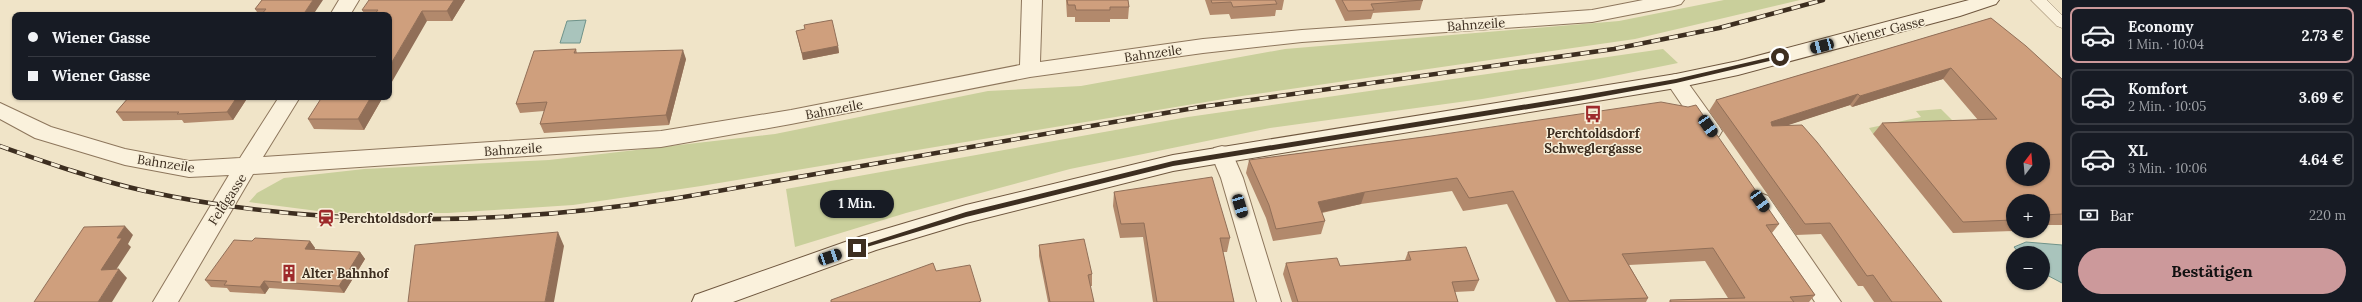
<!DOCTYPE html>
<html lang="de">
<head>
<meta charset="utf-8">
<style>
  :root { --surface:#171b24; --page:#20242c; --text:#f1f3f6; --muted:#9ea1a6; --line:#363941; --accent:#cc999b }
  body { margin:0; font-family:Lora,serif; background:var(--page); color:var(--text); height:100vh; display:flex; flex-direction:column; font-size:15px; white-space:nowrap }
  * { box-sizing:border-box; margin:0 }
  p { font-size:13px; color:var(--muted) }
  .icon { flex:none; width:22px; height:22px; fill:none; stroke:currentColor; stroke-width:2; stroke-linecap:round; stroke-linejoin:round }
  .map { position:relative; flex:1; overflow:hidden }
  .details { display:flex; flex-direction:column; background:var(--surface); width:300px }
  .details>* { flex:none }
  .top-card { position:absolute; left:12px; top:12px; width:380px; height:88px; border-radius:8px; box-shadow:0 1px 3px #0004; display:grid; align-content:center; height:88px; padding:0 16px; background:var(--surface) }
  .needle { width:26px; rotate:16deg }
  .tools { position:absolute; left:2006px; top:142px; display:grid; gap:8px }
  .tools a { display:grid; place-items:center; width:44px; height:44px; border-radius:50%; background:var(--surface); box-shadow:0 1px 3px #0004; font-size:20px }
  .end { position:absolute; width:18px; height:18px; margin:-9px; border:5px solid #3d2e20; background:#fff; box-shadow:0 0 0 2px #fff }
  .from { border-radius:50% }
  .bubble { position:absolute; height:28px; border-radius:14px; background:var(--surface); box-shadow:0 1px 3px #0004; font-size:13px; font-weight:700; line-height:28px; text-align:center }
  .car { position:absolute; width:12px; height:24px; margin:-12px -6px; border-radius:5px; box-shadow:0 0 3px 1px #0007; background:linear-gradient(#222 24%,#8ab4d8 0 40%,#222 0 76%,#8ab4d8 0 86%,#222 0) }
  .top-card b { display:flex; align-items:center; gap:14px; height:38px; font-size:15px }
  .top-card b+b { border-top:1px solid var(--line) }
  .top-card i { width:10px; height:10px; background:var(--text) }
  ul { padding:7px 0 0; list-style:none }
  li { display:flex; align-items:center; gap:12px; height:56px; margin:0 8px 6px; padding:0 8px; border:2px solid var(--line); border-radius:8px }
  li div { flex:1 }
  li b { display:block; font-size:15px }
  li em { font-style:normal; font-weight:700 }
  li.on { border-color:var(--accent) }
  li>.icon { width:36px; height:36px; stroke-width:1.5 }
  .pay { display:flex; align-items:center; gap:10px; height:44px; padding:0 16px; font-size:15px }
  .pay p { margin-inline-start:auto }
  .button { display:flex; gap:8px; margin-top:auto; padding:8px 16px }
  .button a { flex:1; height:46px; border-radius:24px; background:var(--accent); color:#111; font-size:16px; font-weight:700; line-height:46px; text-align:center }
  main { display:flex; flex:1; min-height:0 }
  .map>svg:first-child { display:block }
</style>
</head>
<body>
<main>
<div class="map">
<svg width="2062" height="302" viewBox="0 0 2062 302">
  <rect width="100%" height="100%" fill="#f0e4c8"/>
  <path fill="#c9cf9b" d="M1724,0h76l-165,39 -393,57 -541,90 -128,19 -125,8h-115l-84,-11 8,-9 27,-15 80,-9 185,-9 226,-26 213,-43 93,-5 204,-37 334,-28z
    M1663,49l15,14 -89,18 -107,18 -212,29 -200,41 -164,44 -111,34 -9,-58 402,-72z
    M1941,109l21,21 -89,4 -4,-6 52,-11 -5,-6z"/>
  <path fill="#a9c4bc" stroke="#6f938a" d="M586,20l-6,23h-20l7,-22z
    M2026,242l36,3v38l-19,-10v-20h-24l-5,-6z"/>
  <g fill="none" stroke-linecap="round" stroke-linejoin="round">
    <g stroke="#8d765c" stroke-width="1">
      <path id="lane" d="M2031,0h16l15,15v13l-5,-2z"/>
    </g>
    <g stroke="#8d765c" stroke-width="2">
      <path id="street" d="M339,0h20l-9,15h-20z
        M1022,0h20l-2,62 163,-23 99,-9 290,-20 51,-10h41l-3,4 -7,2 -82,16 -290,20 -99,11 -173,24 -239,47 -130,23 -408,27 -75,128h-25l76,-127 -40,2 -64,-12 -90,-27 -35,-19v-16l51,24 74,22 64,12 51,-3 39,-61h21l-37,60 398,-26 130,-21 229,-45z
        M1676,74l7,2 36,50 3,5 -3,5 -8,3 -8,-3 -34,-50 -3,-5 3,-5z
        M1222,146l8,2 13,30 38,124h-24l-36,-124 -10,-24 3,-6z
        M1760,193l8,3 73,106h-26l-66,-100 3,-6z"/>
    </g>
    <g stroke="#6f573f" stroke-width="2">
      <path id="secondary" d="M1969,0h30l-3,4 -36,12 -222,59 -62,13 -503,83 -207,52 -90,27 -143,52h-41l3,-7 167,-59 104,-31 207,-50 503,-81 62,-13z"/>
    </g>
    <use href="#lane" fill="#faf1dc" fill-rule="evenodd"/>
    <use href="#street" fill="#faf1dc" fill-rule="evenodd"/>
    <use href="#secondary" fill="#faf1dc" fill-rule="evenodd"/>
    <g stroke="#3d2e20" stroke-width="4.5">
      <path id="rail" d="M0,146c48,17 96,34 145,45 176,38 356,35 533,7l522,-91 414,-58 105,-21 104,-28"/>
    </g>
    <use href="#rail" stroke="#f7eed8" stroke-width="3" stroke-dasharray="9" stroke-linecap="butt"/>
  </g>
  <path fill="#b2896c" d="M262,0l51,15h-54l-4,-6z
    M465,0l-13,21h-25l-38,-6h-24l-3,-5z
    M1066,0h62l1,7 -1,12h-18v3h-35v-5h-8z
    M1205,0h79l-2,10h-6l-1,6 -44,3 -2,-5 -19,1z
    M1335,0h88l-3,10 -47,3 -2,6 -26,2z
    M1991,18l71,61v146h-19v-24h-30v30l-60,2 -80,-99 9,-11 96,-3 -35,-41 -91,28 -2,-2 -63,20 155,177h-68l-11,-16h-5l-37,-52 -25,1 -87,-124 7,-11z
    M796,31l42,15 1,7 -36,7z
    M576,49l1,4 109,6 -17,66 -125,8 -4,-9 4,-13 -24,2 -4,-9z
    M129,97h119l-15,23 -49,3 -2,-3 -59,1 -7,-9z
    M322,97h61l-19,33 -50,-1 -6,-10z
    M1431,136l348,88 -7,9 43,62 -6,7h-140l1,-2 58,-2 -23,-37 -76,4 19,33 -2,4h-90l-49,-98 -44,7 -11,-20 -91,13 -39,9 3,8 -4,13 -48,7 -7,-23 -20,-45 3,-13z
    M1114,192l116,46 -3,14h-4l11,50h-81l-10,-65 -23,1 -7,-32z
    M252,241h58l5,7 -1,2 46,2 5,7 -21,34 -75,-5 -4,6 -35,-2 -3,-4 -16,-1 -6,-7z
    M1039,245l53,29v12h-2l4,16h-46l-9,-46z
    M1408,252l71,28 -5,11 -19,1 3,10h-166l-9,-28 3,-11 54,3 65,-6z"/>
  <path fill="#916f58" d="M313,0h10l-10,15h-10z
    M454,0h11l-13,21 -5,-10z
    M422,11l5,10 -38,66v-20z
    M838,46l1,7 -36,7 -1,-7z
    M683,50l3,9 -17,66 -3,-10z
    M1951,68l-8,11 -91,28 8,-11z
    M1858,94l-8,11 -86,28 7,-11z
    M237,97h11l-15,23 -6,-8z
    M371,97h12l-19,33 -6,-11z
    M1365,192l-4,12 -47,10 4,-12z
    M125,226l8,9 -5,9 3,3 -21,32 -9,-9 16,-32z
    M558,232l6,14 -10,56h-9z
    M310,241l5,7 -5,8 -5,-7z
    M360,252l5,7 -21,34 -5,-7z
    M119,269l8,9 -15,24h-14z
    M264,281l5,7 -4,6 -5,-7z"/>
  <path fill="#cf9f7d" stroke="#916f58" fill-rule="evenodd" d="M262,0h51l-10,15h-42l5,-6h-11z
    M369,0h85l-7,11h-25l-33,56v-52h-15l4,-5h-16z
    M1067,0h61l1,7h-19v3h-34l-1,-5h-7z
    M1211,0h64l2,4 -44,3 -2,-5 -19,1z
    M1342,0h81l-52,4 3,6 -26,1z
    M1991,18l35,28 36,33v135l-19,1v-14h-30v19l-50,2 -81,-99 115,-4 -46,-51 -91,28 -2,-2 -87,28 1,4 30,-1 15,17 125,160h-50l-19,-27 -6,1 -37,-53 -25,1 -89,-124zM2013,149h30v30h-30z
    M832,20l6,26 -36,7 -6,-22 9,-2 -1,-4z
    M576,49l-2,4 109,-3 -17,65 -126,9 7,-22 -31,2 18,-53z
    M129,97h108l-10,15 -50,2 2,-2h-63z
    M322,97h49l-13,22h-50z
    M1661,102l27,5 8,-2 83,119 -13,1 49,70 -25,2 4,5h-123l-1,-2 75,-2 -32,-50 -91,6 26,44 -79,3 -56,-110 -44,7 -12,-20 -92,14 -47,10 7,19 -49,8 -7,-24 -20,-45 182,-24z
    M1212,177l18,61h-10l14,64h-77l-13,-79 -23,1 -7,-32z
    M125,226l-8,12h5l-21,32 18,-1 -21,33h-64l50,-75z
    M558,232l-13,70h-137l7,-57z
    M255,238l55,3 -5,8 55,3 -21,34 -75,-5 -4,6 -36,-2 3,-4 -22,-1 29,-40 18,1z
    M1084,239l8,35 -4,1 6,27h-44l-11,-57z
    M1466,247l13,33 -27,2 6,20h-160l-12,-39 51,-5 3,8 71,-6 -3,-8z
    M933,263l3,8 34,-6 11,36 -3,1h-147v-2z"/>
  <path fill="#3d2e20" d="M1780,55l2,3 -106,25 -98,18 -405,65 -207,51 -109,33 -4,-2 113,-36 207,-51 405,-65 98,-17z"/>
  <defs>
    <g id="bus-bare" transform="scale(1.38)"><path d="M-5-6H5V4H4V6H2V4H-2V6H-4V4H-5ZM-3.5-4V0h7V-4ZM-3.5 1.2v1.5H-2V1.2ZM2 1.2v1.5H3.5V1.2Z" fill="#9e2a2b" stroke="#f7eed8" stroke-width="2.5" paint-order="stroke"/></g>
    <g id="station-bare" transform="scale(1.38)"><path d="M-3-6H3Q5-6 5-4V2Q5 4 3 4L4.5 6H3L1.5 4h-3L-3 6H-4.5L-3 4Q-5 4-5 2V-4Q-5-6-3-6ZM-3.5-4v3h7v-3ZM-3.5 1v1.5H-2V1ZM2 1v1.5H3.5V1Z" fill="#9e2a2b" stroke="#f7eed8" stroke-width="2.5" paint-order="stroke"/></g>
    <g id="building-bare" transform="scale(1.38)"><path d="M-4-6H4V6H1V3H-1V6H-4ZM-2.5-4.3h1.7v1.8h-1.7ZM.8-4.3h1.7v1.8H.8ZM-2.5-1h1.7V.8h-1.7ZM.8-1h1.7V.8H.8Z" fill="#9e2a2b" stroke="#f7eed8" stroke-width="2.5" paint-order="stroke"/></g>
  </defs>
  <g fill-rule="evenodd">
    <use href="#bus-bare" x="1593" y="114"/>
    <use href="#station-bare" x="326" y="218"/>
    <use href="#building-bare" x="289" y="273"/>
  </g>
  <g text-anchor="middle" stroke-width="3" stroke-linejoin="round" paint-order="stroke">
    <g font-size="13" fill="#3d2e20" stroke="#f7eed8">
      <text transform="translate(1476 24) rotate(-4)" y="5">Bahnzeile</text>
      <text transform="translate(1884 30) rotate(-14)" y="5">Wiener Gasse</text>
      <text transform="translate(1153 53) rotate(-8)" y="5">Bahnzeile</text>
      <text transform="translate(834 109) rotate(-11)" y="5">Bahnzeile</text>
      <text transform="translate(513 149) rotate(-4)" y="5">Bahnzeile</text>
      <text transform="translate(166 163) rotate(9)" y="5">Bahnzeile</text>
      <text transform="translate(227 199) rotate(-57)" y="5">Feldgasse</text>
    </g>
    <g font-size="13" font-weight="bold" fill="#3d2e20" stroke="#f7eed8" text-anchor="start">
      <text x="1593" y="138" text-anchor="middle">Perchtoldsdorf<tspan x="1593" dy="15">Schweglergasse</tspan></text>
      <text x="339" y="223">Perchtoldsdorf</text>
      <text x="302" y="278">Alter Bahnhof</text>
    </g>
  </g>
</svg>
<div class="tools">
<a><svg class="needle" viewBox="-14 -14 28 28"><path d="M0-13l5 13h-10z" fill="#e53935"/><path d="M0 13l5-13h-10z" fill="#9ea1a6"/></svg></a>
<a>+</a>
<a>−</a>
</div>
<i class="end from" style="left:1780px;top:57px"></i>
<i class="end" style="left:857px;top:248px"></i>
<div class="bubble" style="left:820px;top:190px;width:74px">1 Min.</div>
<i class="car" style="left:1822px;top:46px;rotate:255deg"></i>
<i class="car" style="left:1708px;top:126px;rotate:145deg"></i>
<i class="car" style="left:1760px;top:201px;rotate:145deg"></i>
<i class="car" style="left:1240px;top:206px;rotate:163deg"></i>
<i class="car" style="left:830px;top:257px;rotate:71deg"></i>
<div class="top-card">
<b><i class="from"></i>Wiener Gasse</b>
<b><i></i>Wiener Gasse</b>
</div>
</div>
<section class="details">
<ul>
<li class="on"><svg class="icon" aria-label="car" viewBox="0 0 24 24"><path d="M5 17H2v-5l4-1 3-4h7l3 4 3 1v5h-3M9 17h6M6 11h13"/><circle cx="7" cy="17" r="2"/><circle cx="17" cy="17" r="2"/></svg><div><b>Economy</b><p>1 Min. · 10:04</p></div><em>2.73 €</em></li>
<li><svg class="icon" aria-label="car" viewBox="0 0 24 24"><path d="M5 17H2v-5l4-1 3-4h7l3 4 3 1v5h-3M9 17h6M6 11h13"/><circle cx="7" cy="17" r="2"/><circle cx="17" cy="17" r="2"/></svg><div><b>Komfort</b><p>2 Min. · 10:05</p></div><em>3.69 €</em></li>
<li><svg class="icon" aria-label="car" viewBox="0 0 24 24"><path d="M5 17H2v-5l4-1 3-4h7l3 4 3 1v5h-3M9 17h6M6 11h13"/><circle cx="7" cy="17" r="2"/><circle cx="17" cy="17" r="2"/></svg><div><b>XL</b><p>3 Min. · 10:06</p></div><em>4.64 €</em></li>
</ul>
<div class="pay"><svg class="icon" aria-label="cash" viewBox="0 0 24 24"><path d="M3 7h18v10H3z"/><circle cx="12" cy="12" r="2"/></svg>Bar<p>220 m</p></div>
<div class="button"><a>Bestätigen</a></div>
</section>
</main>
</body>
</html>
